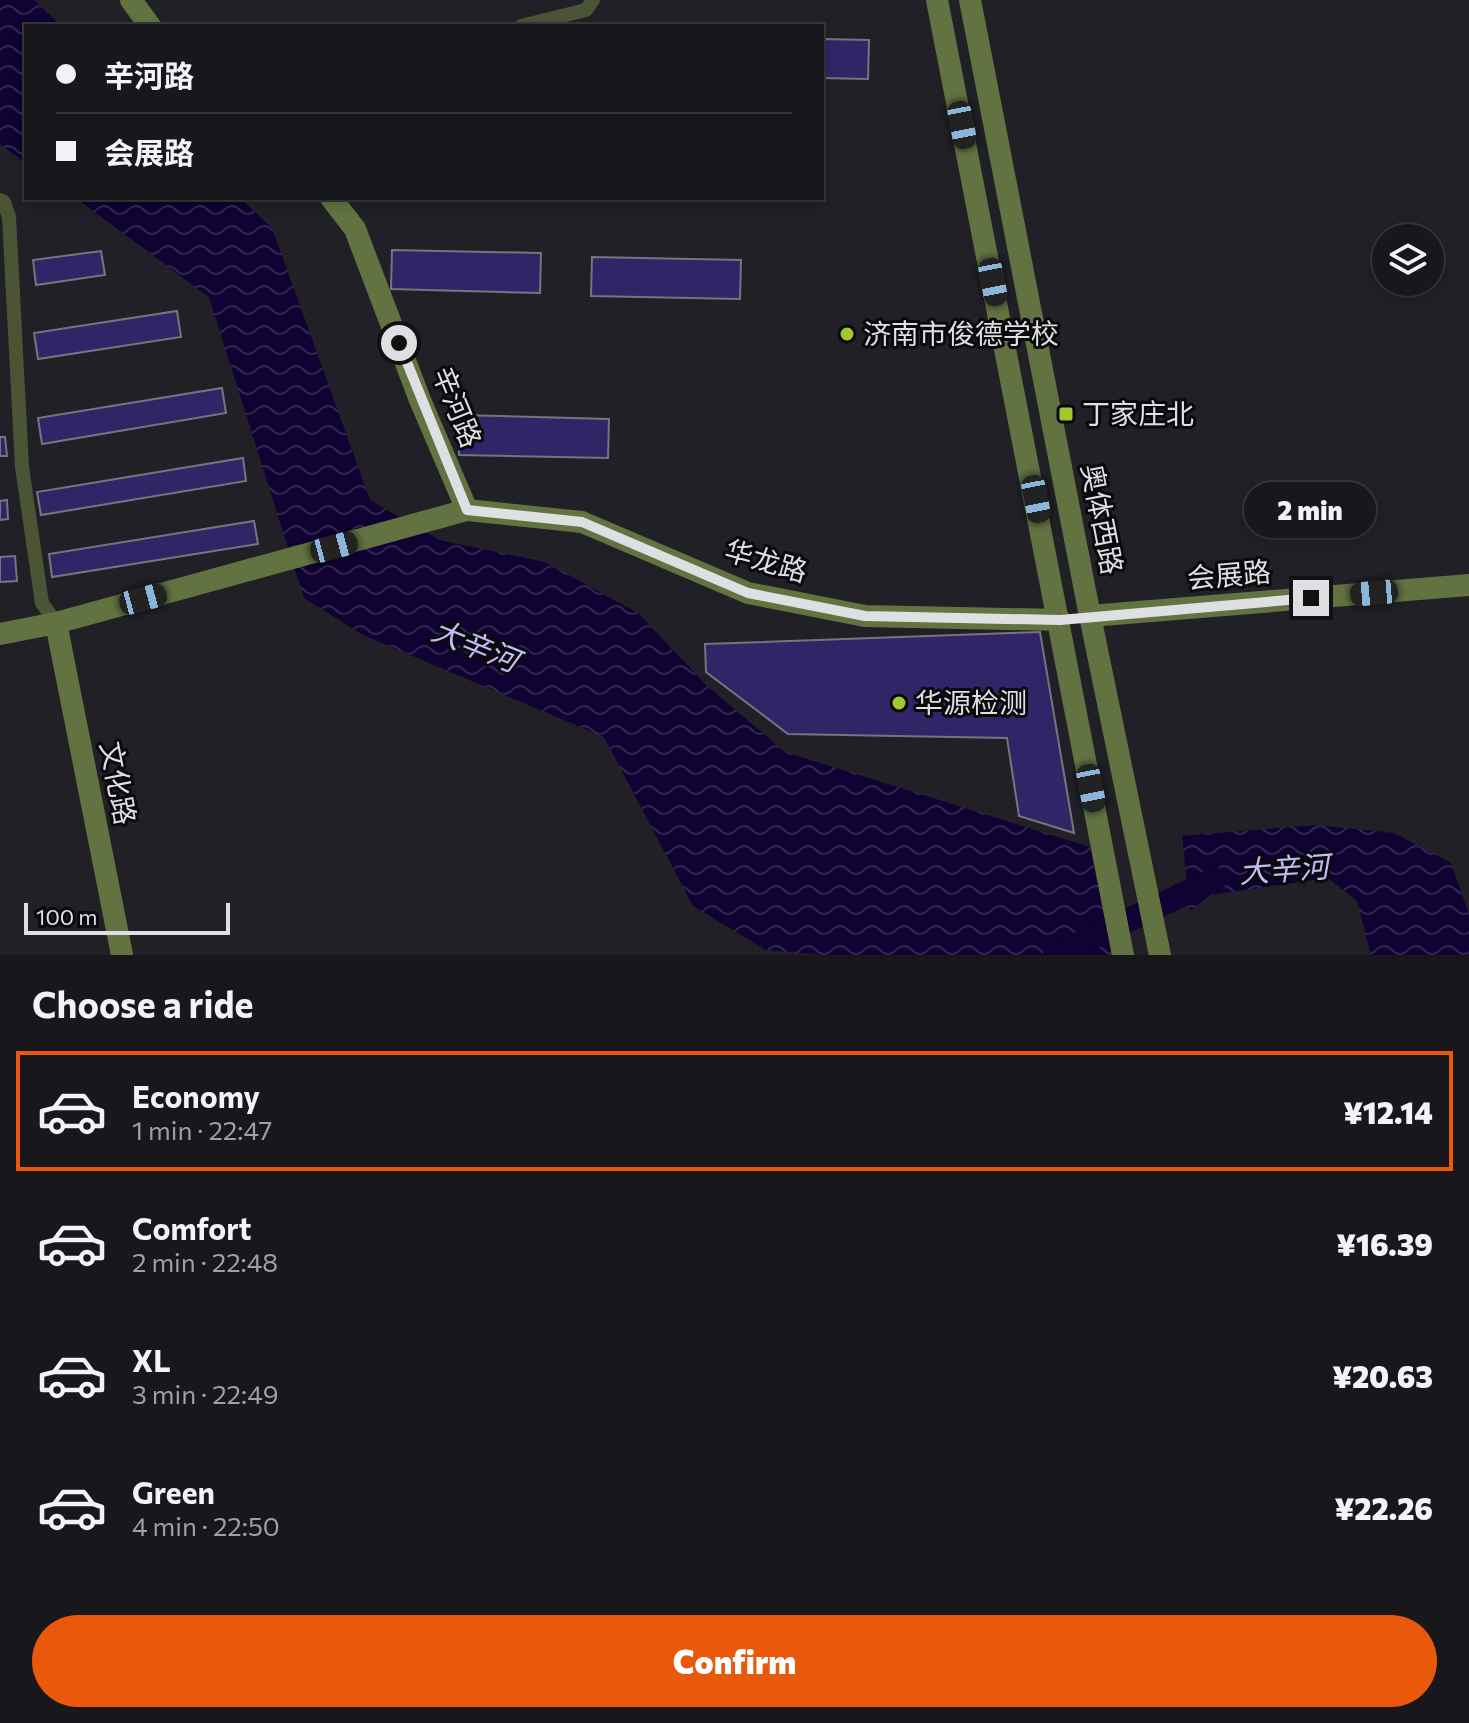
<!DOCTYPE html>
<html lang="en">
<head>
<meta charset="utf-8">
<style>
  :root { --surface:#18181c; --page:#252529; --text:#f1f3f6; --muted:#9fa0a3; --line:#36373b; --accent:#ea580c }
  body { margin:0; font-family:Commissioner,"Noto Sans SC",sans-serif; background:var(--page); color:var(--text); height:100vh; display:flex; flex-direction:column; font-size:30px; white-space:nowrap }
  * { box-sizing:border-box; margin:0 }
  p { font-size:26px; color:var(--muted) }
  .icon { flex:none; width:44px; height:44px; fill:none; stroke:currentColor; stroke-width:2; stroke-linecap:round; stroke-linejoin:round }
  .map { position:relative; height:955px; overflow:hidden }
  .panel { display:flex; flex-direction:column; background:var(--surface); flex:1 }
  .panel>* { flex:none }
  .hud { position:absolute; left:24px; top:24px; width:800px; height:176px; border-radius:0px; box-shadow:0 4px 12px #0003,0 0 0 2px var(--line); display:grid; align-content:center; height:176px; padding:0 32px; background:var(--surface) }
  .controls { position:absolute; left:1372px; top:224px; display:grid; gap:16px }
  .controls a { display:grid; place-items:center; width:72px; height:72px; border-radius:50%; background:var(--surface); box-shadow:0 4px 12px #0003,0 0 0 2px var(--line); font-size:40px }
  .scale { position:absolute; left:24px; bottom:20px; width:206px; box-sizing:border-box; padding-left:8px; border:4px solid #dedee3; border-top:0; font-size:22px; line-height:28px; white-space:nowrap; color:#dedee3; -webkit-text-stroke:6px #0a0a0d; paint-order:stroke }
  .end { position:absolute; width:36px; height:36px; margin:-18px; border:10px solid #dedee3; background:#111; box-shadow:0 0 0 4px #111 }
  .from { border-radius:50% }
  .bubble { position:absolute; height:56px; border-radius:28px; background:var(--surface); box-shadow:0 4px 12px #0003,0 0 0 2px var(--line); font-size:26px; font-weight:800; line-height:56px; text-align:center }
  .car { position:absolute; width:24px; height:48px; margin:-24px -12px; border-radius:10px; box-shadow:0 0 6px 2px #0007; background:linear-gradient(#222 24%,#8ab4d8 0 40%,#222 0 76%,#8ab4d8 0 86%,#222 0) }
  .hud b { display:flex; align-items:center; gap:28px; height:76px; font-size:30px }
  .hud b+b { border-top:2px solid var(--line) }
  .hud i { width:20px; height:20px; background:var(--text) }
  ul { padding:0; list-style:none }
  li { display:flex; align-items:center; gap:24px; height:120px; margin:0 16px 12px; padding:0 16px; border:4px solid transparent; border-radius:0px }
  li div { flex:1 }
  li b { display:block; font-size:30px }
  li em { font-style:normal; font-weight:800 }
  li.current { border-color:var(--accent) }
  li>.icon { width:72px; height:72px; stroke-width:1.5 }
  h2 { padding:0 32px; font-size:36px; line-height:96px }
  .cta { display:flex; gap:16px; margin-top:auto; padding:16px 32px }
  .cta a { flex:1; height:92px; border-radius:48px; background:var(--accent); color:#fff; font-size:32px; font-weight:800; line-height:92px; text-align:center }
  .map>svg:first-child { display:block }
</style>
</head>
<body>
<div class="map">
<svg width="1469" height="955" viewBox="0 0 1469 955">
  <defs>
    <pattern id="water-waves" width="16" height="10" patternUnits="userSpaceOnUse" patternTransform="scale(2)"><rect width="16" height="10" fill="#100232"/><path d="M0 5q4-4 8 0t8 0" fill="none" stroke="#322650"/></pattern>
  </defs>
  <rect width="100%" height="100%" fill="#202026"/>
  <path fill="url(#water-waves)" d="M0,0h34l27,26h-35v137l-26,-19z
    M76,198h164l32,30 98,272 69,40 106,22 93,51 70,74 77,65 305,95 22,108h-287l-59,-5 -73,-44 -89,-169 -241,-102 -59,-37 -95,-301z
    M1316,825l78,8 57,30 18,51v41h-98l-14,-54 -29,-23 -118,17 -20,16 -8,-75z"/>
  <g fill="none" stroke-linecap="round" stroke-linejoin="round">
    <path stroke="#100232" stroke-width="24" d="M1055,955l160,-76"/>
  </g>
  <path fill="#312567" stroke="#75757d" stroke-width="2" d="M822,39l47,1 -1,39 -46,-1z
    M392,250l149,3 -1,40 -149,-4z
    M101,251l4,24 -69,10 -3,-25z
    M592,257l149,3 -1,39 -149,-3z
    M177,311l4,26 -143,22 -4,-26z
    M222,388l4,25 -184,31 -4,-26z
    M460,415l149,4 -1,39 -149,-3z
    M0,437h5l2,19h-7z
    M243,458l3,23 -205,34 -4,-23z
    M7,500l1,19 -8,1v-19z
    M254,521l4,23 -206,33 -3,-23z
    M15,556l2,25 -17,1v-25z
    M1040,632l34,201 -55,-17 -12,-78 -219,-4 -82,-62 -1,-28z"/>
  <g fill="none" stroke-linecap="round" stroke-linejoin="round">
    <path stroke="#4b5536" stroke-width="14" d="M521,26l65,-16 7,-10
      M0,200l4,2 5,15 13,250 20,136 14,20"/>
    <path stroke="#627341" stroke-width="22" d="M131,0l19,26
      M937,0l186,955
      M970,0l120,616 70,339
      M331,198l24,31 65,171 47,110
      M1090,616l379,-31
      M56,623l66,332
      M0,634l56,-11 411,-113 115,12 166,71 117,23 195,4"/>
  </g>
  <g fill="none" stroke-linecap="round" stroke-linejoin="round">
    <path stroke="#dedee3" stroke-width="10" d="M399,343l68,167 115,12 166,71 117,23 195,4 251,-22"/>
  </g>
  <g fill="#a0c92c" stroke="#0a0a0d" stroke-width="3">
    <circle cx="847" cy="334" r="8"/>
    <rect x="1058" y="406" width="16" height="16" rx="4"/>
    <circle cx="899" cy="703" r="8"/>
  </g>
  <g text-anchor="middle" stroke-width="6" stroke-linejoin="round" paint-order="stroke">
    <g font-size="28" fill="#dedee3" stroke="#0a0a0d" text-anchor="start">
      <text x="863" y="344">济南市俊德学校</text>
      <text x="1082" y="424">丁家庄北</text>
      <text x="915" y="713">华源检测</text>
    </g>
    <g font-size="28" fill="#dedee3" stroke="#0a0a0d">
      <text transform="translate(457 407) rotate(68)" y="10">辛河路</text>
      <text transform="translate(1102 519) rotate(79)" y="10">奥体西路</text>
      <text transform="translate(766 561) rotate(16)" y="10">华龙路</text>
      <text transform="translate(1229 575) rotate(-5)" y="10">会展路</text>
      <text transform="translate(118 783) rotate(79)" y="10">文化路</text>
    </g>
    <g font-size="30" font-style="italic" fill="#c0bcf9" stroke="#0a0a0d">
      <text transform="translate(475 646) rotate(22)" y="10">大辛河</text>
      <text transform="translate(1284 870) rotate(-4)" y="10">大辛河</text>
    </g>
  </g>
</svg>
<div class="controls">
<a><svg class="icon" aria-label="layers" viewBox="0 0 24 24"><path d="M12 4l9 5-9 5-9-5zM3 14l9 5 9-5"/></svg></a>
</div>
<div class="scale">100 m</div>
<i class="end from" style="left:399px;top:343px"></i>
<i class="end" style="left:1311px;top:598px"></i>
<div class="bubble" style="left:1244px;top:482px;width:132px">2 min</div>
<i class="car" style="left:962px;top:125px;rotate:169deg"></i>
<i class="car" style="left:993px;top:282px;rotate:169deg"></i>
<i class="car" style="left:1036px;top:499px;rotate:169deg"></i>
<i class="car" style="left:334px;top:547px;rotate:75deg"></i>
<i class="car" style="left:1374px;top:593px;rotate:265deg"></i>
<i class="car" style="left:143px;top:599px;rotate:75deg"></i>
<i class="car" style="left:1091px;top:788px;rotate:169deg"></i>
<div class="hud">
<b><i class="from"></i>辛河路</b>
<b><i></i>会展路</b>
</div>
</div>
<section class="panel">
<h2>Choose a ride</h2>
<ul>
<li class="current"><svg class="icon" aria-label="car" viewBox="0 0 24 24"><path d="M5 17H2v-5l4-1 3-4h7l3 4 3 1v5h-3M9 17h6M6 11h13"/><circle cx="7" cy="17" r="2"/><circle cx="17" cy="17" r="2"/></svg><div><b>Economy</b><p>1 min · 22:47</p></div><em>¥12.14</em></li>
<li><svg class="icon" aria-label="car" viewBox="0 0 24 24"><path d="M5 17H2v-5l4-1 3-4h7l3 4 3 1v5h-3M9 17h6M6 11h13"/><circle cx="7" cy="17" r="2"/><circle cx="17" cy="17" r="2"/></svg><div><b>Comfort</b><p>2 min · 22:48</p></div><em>¥16.39</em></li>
<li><svg class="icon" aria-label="car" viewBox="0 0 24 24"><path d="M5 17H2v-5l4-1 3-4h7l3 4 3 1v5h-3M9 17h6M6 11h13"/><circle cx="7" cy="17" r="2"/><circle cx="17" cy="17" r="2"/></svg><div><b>XL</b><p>3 min · 22:49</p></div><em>¥20.63</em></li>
<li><svg class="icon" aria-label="car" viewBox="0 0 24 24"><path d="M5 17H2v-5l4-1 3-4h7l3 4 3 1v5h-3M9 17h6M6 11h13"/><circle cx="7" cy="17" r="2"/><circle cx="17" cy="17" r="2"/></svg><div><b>Green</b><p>4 min · 22:50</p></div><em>¥22.26</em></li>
</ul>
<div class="cta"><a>Confirm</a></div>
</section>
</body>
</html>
